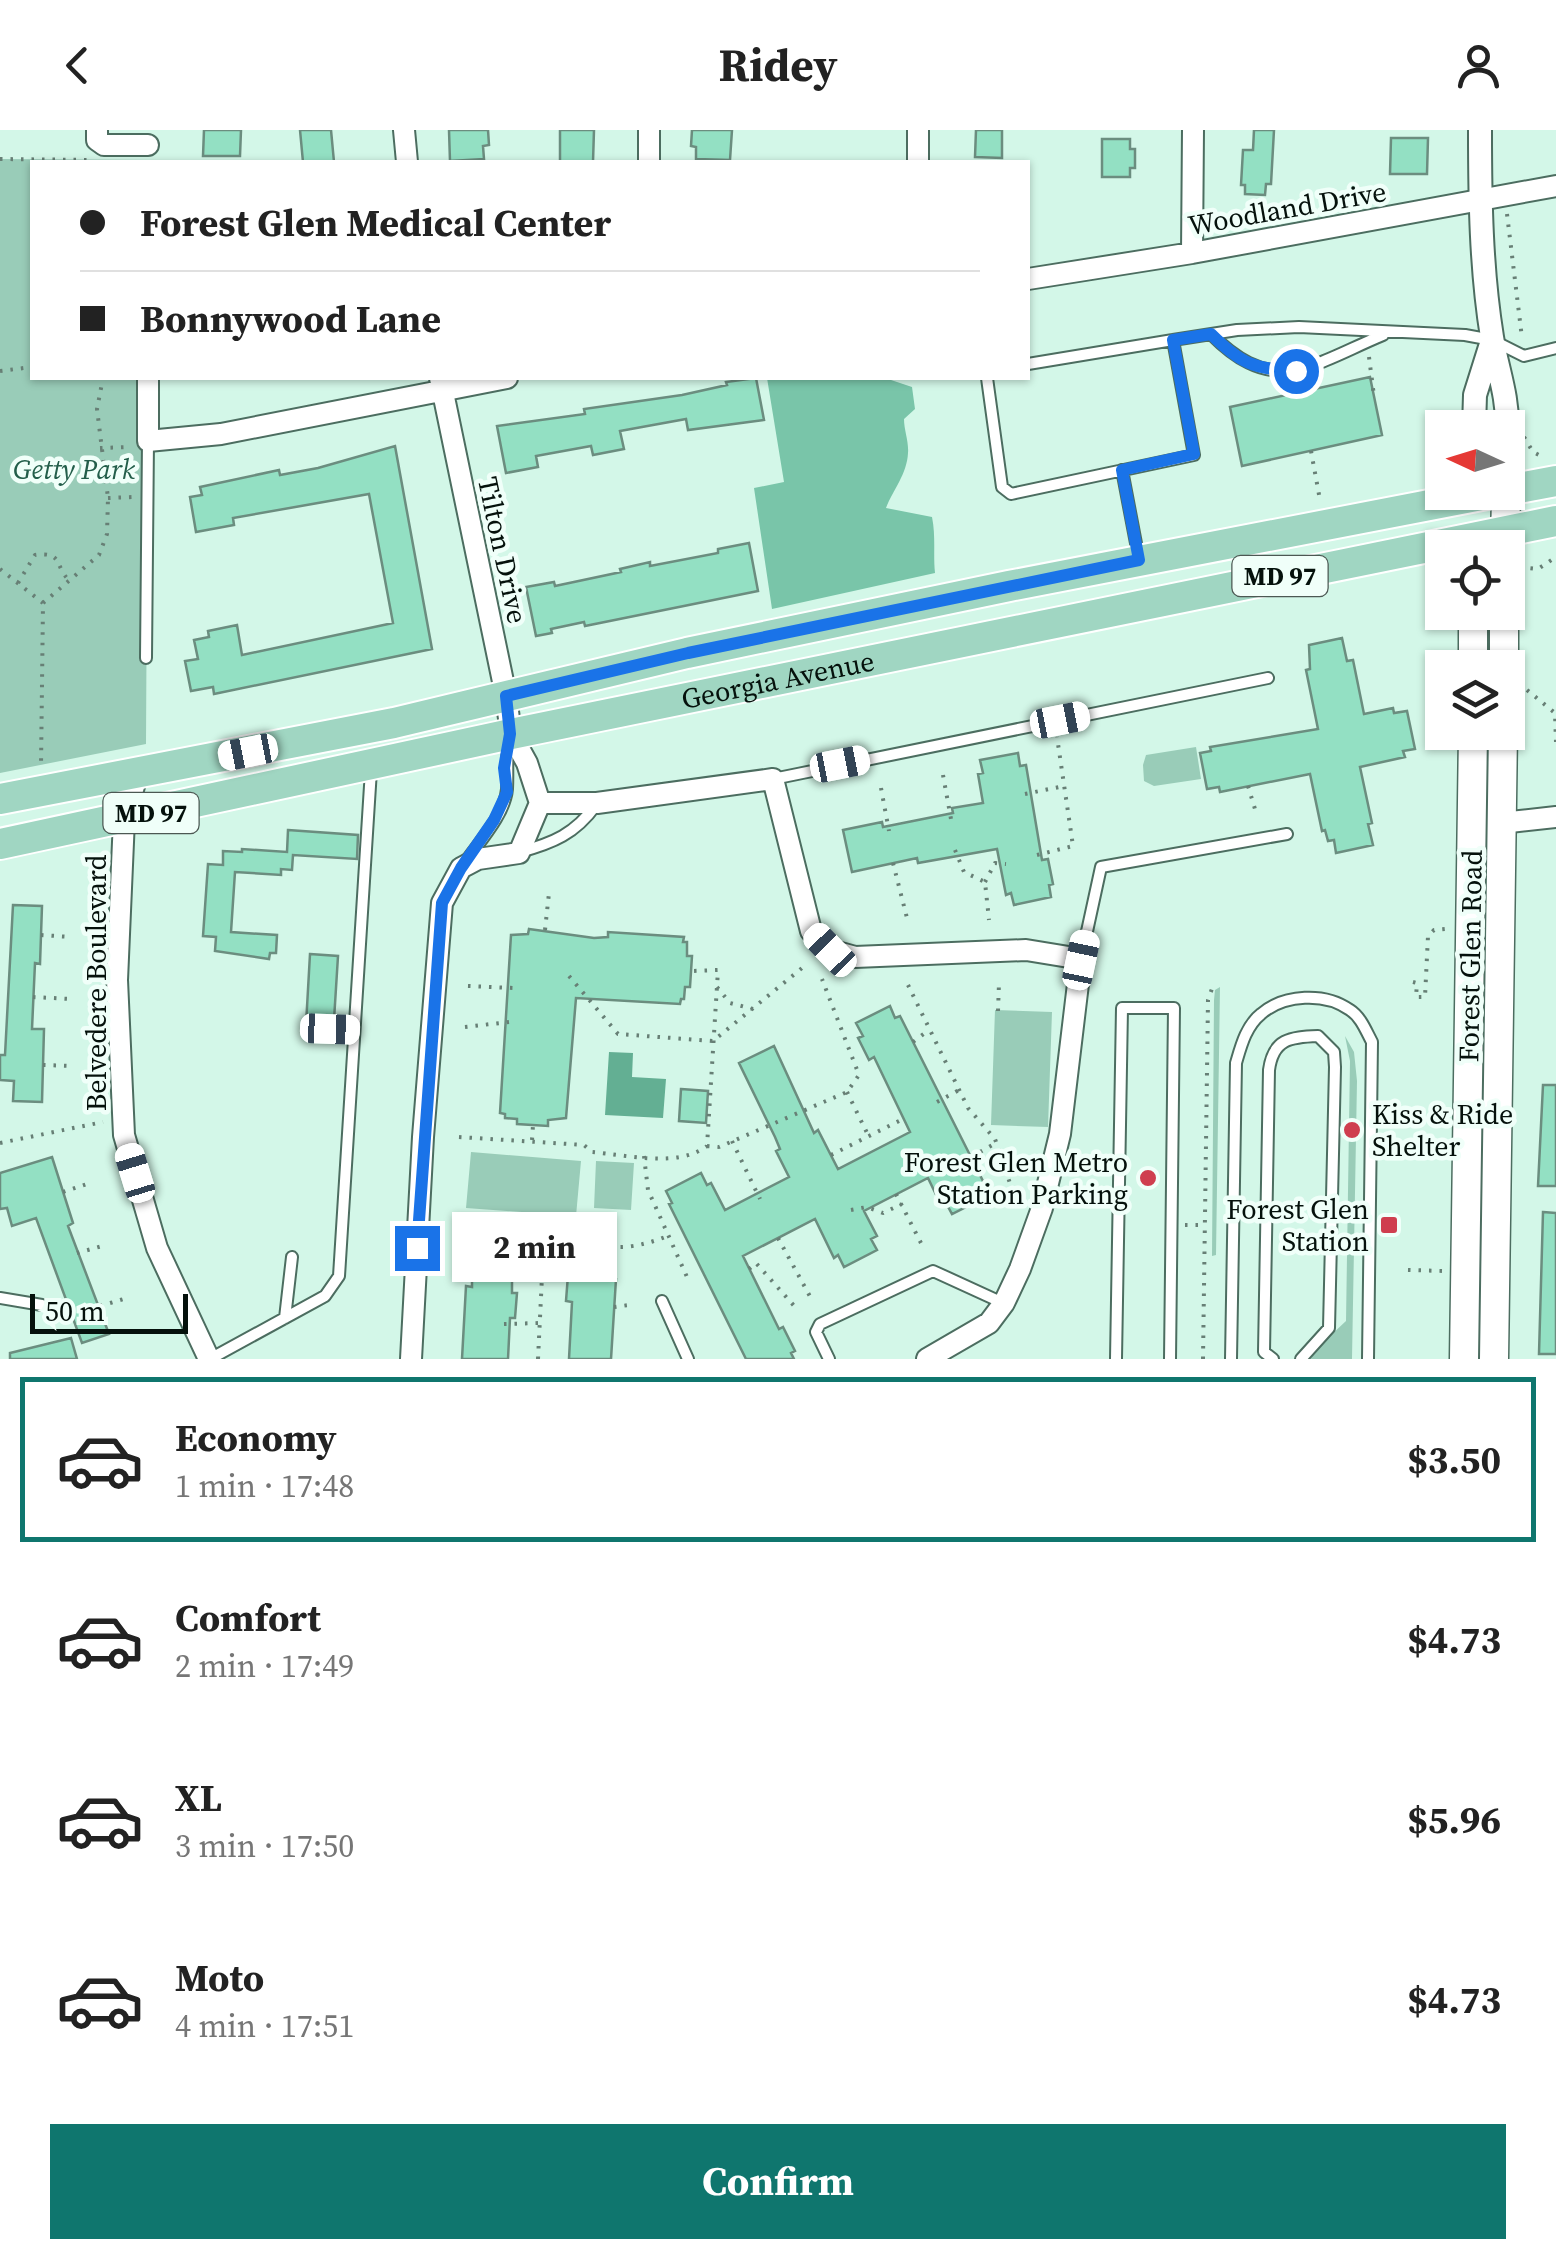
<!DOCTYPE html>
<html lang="en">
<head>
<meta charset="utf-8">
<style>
  :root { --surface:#fff; --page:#f2f2f2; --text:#222; --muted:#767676; --line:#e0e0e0; --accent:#0f766e }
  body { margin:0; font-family:"Source Serif 4",serif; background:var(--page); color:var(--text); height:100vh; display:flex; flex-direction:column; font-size:38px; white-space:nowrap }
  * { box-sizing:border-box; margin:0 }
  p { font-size:32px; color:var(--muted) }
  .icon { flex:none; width:55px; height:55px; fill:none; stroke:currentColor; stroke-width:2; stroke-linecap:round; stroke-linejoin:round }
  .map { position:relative; height:1229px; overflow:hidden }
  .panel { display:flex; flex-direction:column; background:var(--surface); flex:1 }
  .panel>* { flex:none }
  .guide { position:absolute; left:30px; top:30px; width:1000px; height:220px; border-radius:0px; box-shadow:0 2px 8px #0004; display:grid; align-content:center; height:220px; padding:0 50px; background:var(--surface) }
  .needle { width:65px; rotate:274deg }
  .buttons { position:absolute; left:1425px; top:280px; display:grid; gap:20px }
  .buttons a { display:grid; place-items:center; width:100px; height:100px; border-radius:0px; background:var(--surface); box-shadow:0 2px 8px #0004; font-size:50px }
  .scale { position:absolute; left:30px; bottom:25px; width:158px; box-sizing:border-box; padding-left:10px; border:5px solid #05110c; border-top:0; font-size:28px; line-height:35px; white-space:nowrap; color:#05110c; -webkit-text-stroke:8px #f0fff9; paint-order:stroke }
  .end { position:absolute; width:45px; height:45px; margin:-22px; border:12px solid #1a73e8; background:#fff; box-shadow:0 0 0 5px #fff }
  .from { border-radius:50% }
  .bubble { position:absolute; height:70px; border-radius:0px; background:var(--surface); box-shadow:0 2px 8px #0004; font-size:32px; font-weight:700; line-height:70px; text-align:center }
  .car { position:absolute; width:30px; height:60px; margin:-30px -15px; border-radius:12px; box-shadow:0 0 8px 2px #0007; background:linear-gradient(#fff 24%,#345 0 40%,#fff 0 76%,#345 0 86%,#fff 0) }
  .guide b { display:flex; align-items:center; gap:35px; height:95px; font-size:38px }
  .guide b+b { border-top:2px solid var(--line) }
  .guide i { width:25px; height:25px; background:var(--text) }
  ul { padding:18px 0 0; list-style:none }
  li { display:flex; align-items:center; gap:30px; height:165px; margin:0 20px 15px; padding:0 30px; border:5px solid transparent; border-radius:0px }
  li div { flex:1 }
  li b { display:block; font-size:38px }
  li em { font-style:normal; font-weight:700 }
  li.active { border-color:var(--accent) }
  li>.icon { width:90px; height:90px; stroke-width:1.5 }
  .cta { display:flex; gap:20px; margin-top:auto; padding:20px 50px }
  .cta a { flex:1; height:115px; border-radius:0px; background:var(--accent); color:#fff; font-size:40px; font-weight:700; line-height:115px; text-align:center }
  header { display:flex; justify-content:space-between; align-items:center; height:130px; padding:0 50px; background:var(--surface); font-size:45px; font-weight:700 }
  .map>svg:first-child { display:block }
</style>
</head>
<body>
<header><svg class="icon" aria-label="back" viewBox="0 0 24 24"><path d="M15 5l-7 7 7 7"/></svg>Ridey<svg class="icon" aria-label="person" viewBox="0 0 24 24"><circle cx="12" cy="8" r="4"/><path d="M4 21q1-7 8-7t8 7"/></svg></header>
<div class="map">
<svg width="1556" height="1229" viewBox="0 0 1556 1229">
  <rect width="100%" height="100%" fill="#d3f7e8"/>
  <path fill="#99ccb8" d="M0,29l148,1 -116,2v216h116l-2,366 -146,29z
    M1196,617l5,32 -47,7 -10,-5 -1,-16 3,-10z
    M1220,857l-4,268 -4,1 2,-256 1,-10z
    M995,880l57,2 -4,115 -57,-2z
    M1345,906l9,16 3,29 -5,278h-41l2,-7 33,-31 4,-260z
    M471,1022l110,9 -5,55 -110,-8z
    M596,1031l38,2 -3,47 -37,-2z"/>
  <path fill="#79c5a9" d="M767,248h118l27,9 3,22 -11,10c0,11 5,23 4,34 -1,21 -15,37 -22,55l46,9c4,20 1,37 3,56l-163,36 -18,-121 30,-6z"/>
  <path fill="#63af93" d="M609,922l24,1 -1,24 34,2 -3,39 -58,-3z"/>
  <path fill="#93e0c3" stroke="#6b8d7f" stroke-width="2.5" d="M204,0h37l-1,26h-37z
    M300,0h31l3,32h-31z
    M449,0h39l1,15 -6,1 1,13 -34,2z
    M560,0h34l-1,32h-33z
    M692,0h40l-2,30 -34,-1v-12l-5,-1z
    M976,0h26v28l-27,-1z
    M1254,0h20l-3,54h-5l-1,11 -20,-1v-9h-4l2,-35h10z
    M1391,8h37l-1,36h-37z
    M1102,9h28v10h5v19h-5v9h-28z
    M1370,247l12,58 -140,31 -12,-59z
    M756,248l8,42 -76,10 -2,-11 -66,12 4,18 -31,6 -2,-9 -55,10 2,11 -32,6 -9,-47 88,-12 -1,-5 98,-14 45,-10 -1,-3z
    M395,316l37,203 -218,45 -1,-7 -22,4 -6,-30 13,-2 -4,-19 15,-3 -1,-6 29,-6 5,30 151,-32 -24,-129 -136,24 1,7 -38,7 -6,-35 12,-2 -2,-8 79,-17 1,5 38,-7z
    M749,413l9,48 -173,35 -1,-4 -33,7 1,4 -16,3 -10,-49 28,-5 1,4 66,-14 -1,-3 30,-7v4l68,-13v-4z
    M1342,508l5,23 6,-1 11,54 29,-6 1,5 13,-2 8,38 -12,2 2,6 -45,10 12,56 -4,1 5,21 -37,8 -2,-13 -6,1 -3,-11 -3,1 -12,-57 -90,18 -1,-5 -12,2 -7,-36 11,-2 -1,-4 108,-18 -12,-59 4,-1 -1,-24z
    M1018,623l2,13 6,-1 16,95 6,-1 5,25 -4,1 2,12 -37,8 -3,-12 -5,2 -9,-46 -79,14 -1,-5 -65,14 -9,-42 39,-8 1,5 70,-14 -1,-5 31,-5 -5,-29 5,-1 -3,-13z
    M288,700l70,5 -1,24 -64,-4 -1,15 -11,-1v6l-46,-3 -4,60 46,3 -1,18h-6l-1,6 -54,-8 1,-14 -13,-1 5,-72 15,1v-14l19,1v-3l45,3z
    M13,775l29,1 -2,58 -5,-1 -3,66h12l-2,73 -29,-1 1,-20 -14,-1v-25h5z
    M529,799l65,9 14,-1v-5l76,5 -1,5h4v14h5l-2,31h-5l-1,12h-3l-1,5 -104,-6 -10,120 -18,2v6l-31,-2v-5l-12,-1v-4l-5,-1 11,-178 17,-1z
    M310,824l28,2 -4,64 -7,1 -5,5 -16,-1z
    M890,876l5,12 5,-2 90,179 -38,19 -6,-11 -5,2 -13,-27 -64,33 13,25 -6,3 6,11 -33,17 -6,-12 -4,3 -19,-39 -72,37 36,73 4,-2 12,24 -4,2 3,6h-48l-77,-155 3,-1 -6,-12 35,-18 6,12 4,-2 14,27 64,-33 -13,-26 4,-2 -5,-12 -36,-74 35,-17 40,87 4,-3 20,39 72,-37 -36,-75 -5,3 -11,-22 5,-2 -7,-13z
    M1543,955h13v101h-18z
    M681,959l27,2 -2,32 -27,-2z
    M52,1027l21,66 -5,3 41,108 -27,9 -46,-125 -24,8 -5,-18 -7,1v-36z
    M1543,1082l13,1v141h-17z
    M575,1133l36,2v13l5,1 -5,80h-42l3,-57 -6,-1 2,-26 6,1z
    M472,1148l40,2v13h5l-2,25h-5l-2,41h-46l4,-73 6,1z
    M71,1208l6,21h-67v-6z"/>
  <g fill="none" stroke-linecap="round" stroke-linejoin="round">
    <g stroke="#4c6d60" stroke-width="14">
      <path id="service" d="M1211,204c64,65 102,30 172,1
        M1028,234l145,-24
        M987,248l15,109 9,7 183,-39 -21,-115 64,-10 62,-3 166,8 27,5 32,16 32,-8
        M1122,340l17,89
        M146,528l2,-217
        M773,649l495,-101
        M520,722c33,-9 55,-18 76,-47
        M466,731c14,-20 39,-47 41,-72 1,-17 -1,-31 2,-49
        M1081,829l20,-92 186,-33
        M330,899l24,1
        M0,1168l42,7
        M662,1171l26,58
        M285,1188l7,-61
        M210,1229l115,-63 14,-20 32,-506
        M829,1229l-13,-27 4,-8 113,-53 70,32
        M1116,1229l6,-351h52l-4,351
        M1231,1229l5,-296c5,-17 10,-37 25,-49 23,-20 64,-22 89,-4 11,7 16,21 22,32l-4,317
        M1273,1229l-9,-7 5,-282c4,-31 21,-33 49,-34l16,16 1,15 -6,261 -28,31"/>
    </g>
    <g stroke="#4c6d60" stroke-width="24">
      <path id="minor" d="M97,0v10l7,5h44
        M404,0l3,32
        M649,32v-32
        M918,32v-32
        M1192,123l1,-123
        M1028,149l164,-26 364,-67
        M148,248v63l73,-7 286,-56
        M138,643l-14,46 -7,161 7,155 33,113 52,111
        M540,673h57l176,-24 38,152 19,19 25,7 171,-7 55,9 -21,175 -18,74 -22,61 -16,34 -15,20 -62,36
        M1501,693l55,-6
        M411,1229l12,-222 19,-234 19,-35 17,-9 41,-6 21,-50 -13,-40 -16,-29 -5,-38 -66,-318"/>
    </g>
    <g stroke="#4c6d60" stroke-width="26">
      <path id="tertiary" d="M1480,0c0,69 1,139 12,207 5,32 16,58 15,91
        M1474,298l1,-33 16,-51"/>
    </g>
    <g stroke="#4c6d60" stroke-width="31">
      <path id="secondary" d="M1505,418l1,-56
        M1473,482v56
        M1504,538v-56
        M1464,1229l9,-627
        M1494,1229l9,-627"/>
    </g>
    <g stroke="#fff" stroke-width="34">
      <g id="primary">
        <path d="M1508,360l48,-9"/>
        <path d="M0,669l394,-76 293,-70 322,-67 488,-94"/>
        <path id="s1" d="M0,714l511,-110 1045,-213"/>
      </g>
    </g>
    <path stroke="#677f75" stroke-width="4" stroke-dasharray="2.5 8" stroke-linecap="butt" d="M0,29l90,1
      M1507,84l15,124
      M1369,227l5,39
      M0,241l32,-4
      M1524,307l9,15 12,6
      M100,318l30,-1
      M1311,321l9,49
      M108,368l26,-1
      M1520,437l18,2 18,-12
      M0,439l43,34 -2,163
      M18,453l17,-28c29,-4 19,12 35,26
      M1442,455v-3
      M43,473l56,-48 8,-21 1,-36 -11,-89 6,-31
      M1527,560l28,23 1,29
      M943,645l8,44
      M1248,656l7,23
      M881,658l8,43
      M1025,664l39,-8
      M955,720l9,22 21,10 4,38
      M1037,725l36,-9 -16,-109
      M893,733l15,59
      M985,752l10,-19 11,1
      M545,800l4,-37
      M41,805l30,2
      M569,846l49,58 95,7 89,-73
      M1413,852l4,1 -1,14h9l3,-61 6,-6 11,-1
      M908,855l60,123 27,31 21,62
      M468,856l45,2
      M717,857l13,16 23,6
      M33,867l38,2
      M998,881l1,-28
      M465,897l44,-5
      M913,912l16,-12
      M43,935l29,1
      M847,962l21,43
      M937,972l22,-12
      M459,1007l125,8 8,7c35,3 86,16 115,-6l11,-176 -27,1
      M532,1010l1,-15
      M732,1011l28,58
      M0,1013l103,-21
      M707,1016l12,1 128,-55 12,-17 -37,-96
      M831,1025l72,-36
      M644,1026l4,34 39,87
      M971,1027l25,-14
      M63,1062l27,-9
      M896,1064l27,53
      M851,1080l16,-3 16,6 19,-9
      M1185,1095h20
      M778,1108l34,62
      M454,1111c30,-2 63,-9 93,-6 55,6 64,23 121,1
      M77,1123l29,-8
      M749,1139l7,-6 40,45
      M1408,1140l36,1
      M100,1176l27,-8
      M614,1177l15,-2
      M504,1194l36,-1
      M538,1229l6,-124
      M1203,1229l5,-359 6,-17"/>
    <use href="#service" stroke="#fff" stroke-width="10"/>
    <use href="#minor" stroke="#fff" stroke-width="20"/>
    <use href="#tertiary" stroke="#fff" stroke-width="22"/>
    <use href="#secondary" stroke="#fff" stroke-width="28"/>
    <use href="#primary" stroke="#a0d6c2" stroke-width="30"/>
  </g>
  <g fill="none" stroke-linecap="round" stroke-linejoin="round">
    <path stroke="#1a73e8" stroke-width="12" d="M417,1118l25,-345 19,-35 33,-48 13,-28 -3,-24 6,-34 -4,-38 182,-43 451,-93 -17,-90 72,-16 -21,-114 38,-6c30,30 43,35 85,37"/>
  </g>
  <g fill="#cf3e4f" stroke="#f0fff9" stroke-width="4">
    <circle cx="1352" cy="1000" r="10"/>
    <circle cx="1148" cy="1048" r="10"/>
    <rect x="1379" y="1085" width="20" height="20" rx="5"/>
  </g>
  <g text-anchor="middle" stroke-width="9" stroke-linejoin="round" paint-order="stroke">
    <g fill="#f0fff9" stroke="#4c5853" stroke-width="2.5">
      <rect x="1232.5" y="426" width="95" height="40" rx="8"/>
      <rect x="103.5" y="663" width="95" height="40" rx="8"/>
    </g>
    <g font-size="25" font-weight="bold" fill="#05110c">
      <text x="1280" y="455">MD 97</text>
      <text x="151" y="692">MD 97</text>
    </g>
    <g font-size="28" fill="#05110c" stroke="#f0fff9">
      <text transform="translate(1287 78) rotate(-10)" y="10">Woodland Drive</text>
      <text transform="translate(503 420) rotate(78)" y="10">Tilton Drive</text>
      <text dy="10" stroke="none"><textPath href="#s1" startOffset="795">Georgia Avenue</textPath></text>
      <text transform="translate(1470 826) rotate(-89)" y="10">Forest Glen Road</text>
      <text transform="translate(96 853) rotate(-90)" y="10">Belvedere Boulevard</text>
    </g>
    <g font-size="28" font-style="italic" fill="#235e4a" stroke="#f0fff9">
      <text x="74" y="349">Getty Park</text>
    </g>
    <g font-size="28" fill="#05110c" stroke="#f0fff9" text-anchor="end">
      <text x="1372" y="994" text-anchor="start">Kiss &amp; Ride<tspan x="1372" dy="32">Shelter</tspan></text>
      <text x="1128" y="1042">Forest Glen Metro<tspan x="1128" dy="32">Station Parking</tspan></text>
      <text x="1369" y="1089">Forest Glen<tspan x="1369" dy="32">Station</tspan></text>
    </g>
  </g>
</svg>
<div class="buttons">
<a><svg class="needle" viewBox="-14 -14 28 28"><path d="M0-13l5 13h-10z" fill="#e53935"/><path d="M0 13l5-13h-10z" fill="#767676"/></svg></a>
<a><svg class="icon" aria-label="locate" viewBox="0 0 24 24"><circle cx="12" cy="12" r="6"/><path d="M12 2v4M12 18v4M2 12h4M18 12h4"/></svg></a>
<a><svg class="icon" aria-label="layers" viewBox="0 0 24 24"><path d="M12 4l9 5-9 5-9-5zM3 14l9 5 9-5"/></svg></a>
</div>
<div class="scale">50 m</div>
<i class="end from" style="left:1296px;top:241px"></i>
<i class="end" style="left:417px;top:1118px"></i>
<div class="bubble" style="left:452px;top:1082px;width:165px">2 min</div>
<i class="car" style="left:1060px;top:590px;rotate:79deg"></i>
<i class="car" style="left:248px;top:622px;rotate:259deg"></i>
<i class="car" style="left:840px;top:634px;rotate:79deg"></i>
<i class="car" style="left:830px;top:820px;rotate:316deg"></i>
<i class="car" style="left:1081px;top:830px;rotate:12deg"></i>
<i class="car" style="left:330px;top:899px;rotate:92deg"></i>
<i class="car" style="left:135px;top:1043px;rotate:343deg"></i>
<div class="guide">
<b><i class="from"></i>Forest Glen Medical Center</b>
<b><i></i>Bonnywood Lane</b>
</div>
</div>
<section class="panel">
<ul>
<li class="active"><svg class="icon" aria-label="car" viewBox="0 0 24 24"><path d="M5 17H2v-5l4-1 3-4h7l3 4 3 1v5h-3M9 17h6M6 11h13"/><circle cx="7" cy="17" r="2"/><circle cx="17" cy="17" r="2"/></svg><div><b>Economy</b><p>1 min · 17:48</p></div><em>$3.50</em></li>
<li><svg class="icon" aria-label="car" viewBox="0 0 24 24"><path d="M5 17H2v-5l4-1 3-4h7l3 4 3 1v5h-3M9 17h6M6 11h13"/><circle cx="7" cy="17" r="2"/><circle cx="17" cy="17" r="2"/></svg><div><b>Comfort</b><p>2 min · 17:49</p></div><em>$4.73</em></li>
<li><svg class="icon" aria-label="car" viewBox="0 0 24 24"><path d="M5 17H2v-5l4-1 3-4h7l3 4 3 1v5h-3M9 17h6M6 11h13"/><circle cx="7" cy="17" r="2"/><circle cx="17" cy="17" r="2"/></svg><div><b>XL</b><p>3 min · 17:50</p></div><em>$5.96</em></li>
<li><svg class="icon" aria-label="car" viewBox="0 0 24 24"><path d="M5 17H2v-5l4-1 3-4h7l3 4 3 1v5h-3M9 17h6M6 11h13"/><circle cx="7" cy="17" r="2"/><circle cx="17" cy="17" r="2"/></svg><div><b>Moto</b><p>4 min · 17:51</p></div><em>$4.73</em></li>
</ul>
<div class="cta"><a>Confirm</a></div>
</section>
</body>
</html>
